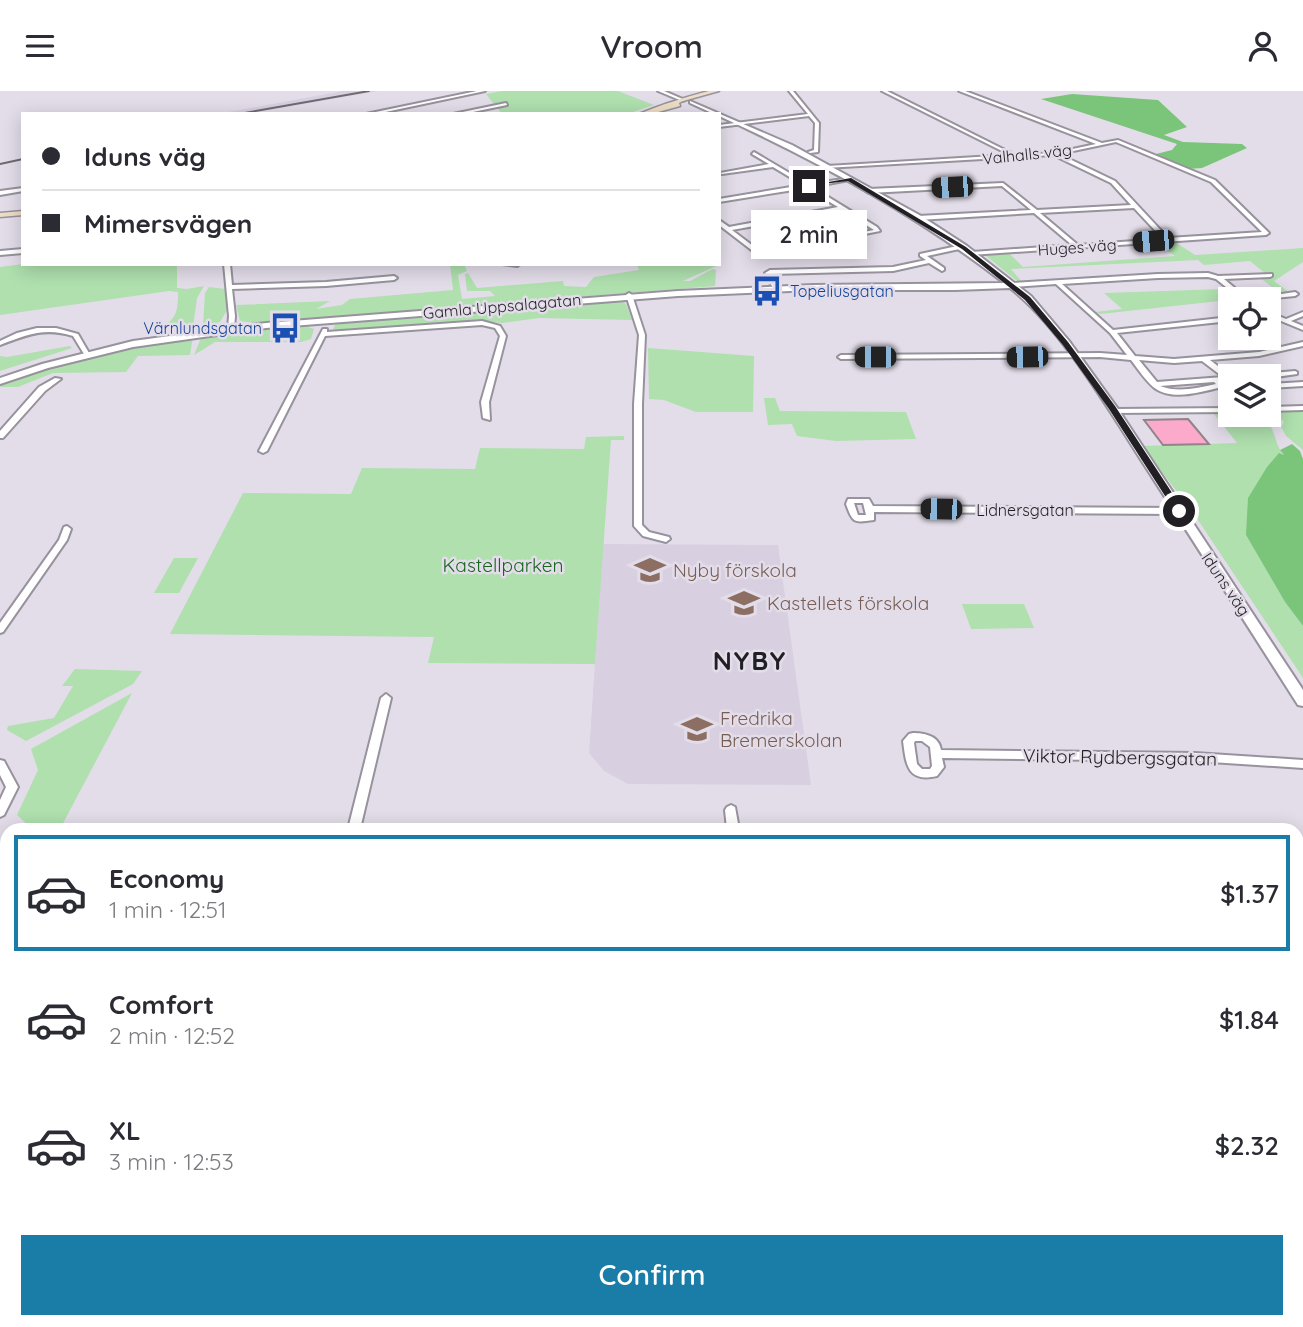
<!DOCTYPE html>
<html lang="en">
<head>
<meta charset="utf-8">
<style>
  :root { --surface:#fff; --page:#f2f2f3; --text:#2b2b33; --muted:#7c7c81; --line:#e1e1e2; --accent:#197da8 }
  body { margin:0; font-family:Quicksand,sans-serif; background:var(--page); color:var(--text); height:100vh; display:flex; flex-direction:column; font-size:26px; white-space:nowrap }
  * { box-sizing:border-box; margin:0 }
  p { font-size:23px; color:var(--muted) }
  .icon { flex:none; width:38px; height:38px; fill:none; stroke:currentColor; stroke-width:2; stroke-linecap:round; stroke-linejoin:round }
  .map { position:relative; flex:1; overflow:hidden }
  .sheet { position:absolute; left:0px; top:732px; width:1304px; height:506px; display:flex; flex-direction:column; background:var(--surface); border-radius:21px 21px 0 0; box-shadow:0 4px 18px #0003 }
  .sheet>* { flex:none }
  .guide { position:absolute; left:21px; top:21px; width:700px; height:154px; border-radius:0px; box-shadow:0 4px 18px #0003; display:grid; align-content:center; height:154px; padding:0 21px; background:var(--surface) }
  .tools { position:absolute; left:1218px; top:196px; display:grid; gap:14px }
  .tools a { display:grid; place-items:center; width:63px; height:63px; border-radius:0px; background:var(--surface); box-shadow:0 4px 18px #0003; font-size:35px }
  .end { position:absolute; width:32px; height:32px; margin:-16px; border:9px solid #211f23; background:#fff; box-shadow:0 0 0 4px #fff }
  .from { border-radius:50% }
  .bubble { position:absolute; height:49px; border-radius:0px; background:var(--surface); box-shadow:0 4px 18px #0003; font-size:23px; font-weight:600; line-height:49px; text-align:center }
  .car { position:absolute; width:21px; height:42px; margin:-21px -10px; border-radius:9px; box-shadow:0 0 5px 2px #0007; background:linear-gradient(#222 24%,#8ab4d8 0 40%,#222 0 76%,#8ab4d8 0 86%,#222 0) }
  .guide b { display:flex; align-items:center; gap:24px; height:66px; font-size:26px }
  .guide b+b { border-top:2px solid var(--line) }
  .guide i { width:18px; height:18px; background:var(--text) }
  ul { padding:12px 0 0; list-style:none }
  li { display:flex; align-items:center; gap:21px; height:116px; margin:0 14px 10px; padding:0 7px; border:4px solid transparent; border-radius:0px }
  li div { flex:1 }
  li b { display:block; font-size:26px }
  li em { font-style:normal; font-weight:600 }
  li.current { border-color:var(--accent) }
  li>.icon { width:63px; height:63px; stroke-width:1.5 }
  .cta { display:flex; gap:14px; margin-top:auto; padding:14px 21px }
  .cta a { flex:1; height:80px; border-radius:0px; background:var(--accent); color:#fff; font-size:28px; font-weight:600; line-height:80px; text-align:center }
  header { display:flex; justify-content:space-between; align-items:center; height:91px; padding:0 21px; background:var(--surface); font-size:32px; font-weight:600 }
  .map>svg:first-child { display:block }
</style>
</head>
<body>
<header><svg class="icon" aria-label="menu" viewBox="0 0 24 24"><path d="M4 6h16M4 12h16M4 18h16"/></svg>Vroom<svg class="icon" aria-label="person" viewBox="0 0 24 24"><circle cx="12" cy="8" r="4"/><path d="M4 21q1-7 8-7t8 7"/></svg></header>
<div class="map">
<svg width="1303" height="1236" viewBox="0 0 1303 1236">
  <rect width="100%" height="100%" fill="#e3dde9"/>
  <path fill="#d8cfe1" d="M343,0h35l-131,23h-29z
    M603,453l175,1 33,240 -183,-1 -24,-13 -15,-18z"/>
  <path fill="#afe0ae" d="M502,0h116l36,14 -27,9h-125l-16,-20z
    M1175,151l20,13 108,-7v14l-29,19 16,12 -42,5 -5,-5 33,-3 -17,-13 15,-1 -8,-2 -16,-13 -46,4 -6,-5 -187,9 10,12h-4l-32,-26 24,-2 14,14 152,-11 -18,-13z
    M23,173h154v24l10,1 17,-3 -7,12 -4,29 -34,2c18,-10 19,-18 19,-37l-9,-1 -169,24v-48z
    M450,173h14l3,7 -9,4 4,24 33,-3 -5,-5h-23l-2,-17 3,-1 9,15 86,-7 1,5 22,1 8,-10 45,-7 -2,-6 79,2 -33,15h7l23,-12 3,1 -1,16 -461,37 -14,-2 -4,-16 94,-4 -14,8 26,-4 8,-6 103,-9z
    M209,196l16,2 2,21 -7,12 -17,4 2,-33z
    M1224,198l14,10 -138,15 -5,-2 27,-3 -18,-16z
    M619,209l7,4 6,16 -93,-2 -37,5 -24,-3 -145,10 2,-5 8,-3z
    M308,236l6,2 -3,10 -10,3h-86l-21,13 9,-22z
    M193,245l-3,19 -52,1 -12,16 -73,1 -35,14h-18c19,-22 158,-45 193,-51z
    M70,255l2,2 -72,23v-15l7,1z
    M648,257l106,8 -1,56h-57l-32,-12 -15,-1z
    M764,307h11l5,13 126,1 10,27 -80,2 -39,-5 -5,-12 -24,1z
    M1303,320v39l-17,-14 -5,-9 3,-5 -9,-9z
    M1214,323c12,0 51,1 57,13 6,12 4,17 14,30l-39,78 39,67 18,24v52l-109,-164 -52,-68 95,-3z
    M624,345v4h-13l-16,224 -167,-1 6,-26 -264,-3 73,-141 108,1 11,-26 113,1 5,-21 104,1 2,-12z
    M174,467h24l-19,35h-25z
    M962,513h62l10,24 -63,1z
    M75,578l67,2 -9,13 -107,57 -19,-11 1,-4 46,-8 19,-32h-11z
    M132,602l-72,136h-28l-15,-14 21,-45 -7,-21z
    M0,840l7,9v143l-7,-11z
    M1303,1161v71l-83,-2h77v-67z
    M412,1230h212l18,6h-224z
    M859,1230h85l-10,6h-72z"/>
  <path fill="#7ac57a" d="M1072,3l86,6 29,27 -23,8 19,7 59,2 5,4 -45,20 -14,1 -36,-14 20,-5 5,-6 -136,-45z
    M1292,353l8,7 3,8v167l-18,-24 -39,-67 2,-37 19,-31 12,-14 5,2 -4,-5z"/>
  <path fill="#fcaacb" stroke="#918489" stroke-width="2" d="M1188,328l21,25 -46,1 -19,-25z"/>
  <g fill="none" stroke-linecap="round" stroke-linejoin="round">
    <g stroke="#97929d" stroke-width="4">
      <path id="minor" d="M477,0h8l-109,23h-10z
        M658,0h6l21,9 -3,1z
        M789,0h4l26,32 -1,29 -8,1 -2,-1 6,-2 1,-27 -6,-7 -90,11v-2l89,-11z
        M882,0h5l128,64 39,-2 42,-9 -137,-53h6l137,52 16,-3 97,40 54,53 -3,2 -296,20v-2l2,-1 100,-7 -38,-32 -116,7 -3,-2 3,-2 113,-6 -29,-24 -133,7 -3,-2 3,-2 134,-6 34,27 94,-5 -20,-22 -58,-28 -228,13 2,-2 183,-11zM1116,51l95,40 51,50 -94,6 -53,-57 -56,-27zM1134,117l29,31 -85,6 -38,-32z
        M506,12l1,2 -44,9h-10z
        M754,61l54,32 43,-6 -2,2 -37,7 65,40 3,4 -122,24 -39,-30v-5l10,7 109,-20 -32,-19 -87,14v-3l84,-14 -30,-18 -51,7 -2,-1 49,-9 -17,-10zM842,119l32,20 -113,22 -29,-22z
        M23,97v3l-23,4v-4z
        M962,154l2,1v2l-37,8 17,12v2l-2,1 -13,-8 -36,8 -122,3 8,14 -3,2 -3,-2 -8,-15 5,-3 123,-3 33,-7 -6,-4v-2z
        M23,158v4l-23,2v-4z
        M224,173h6l2,21 94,-3 68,-6 3,2 -3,2 -68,6 -94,3 3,27 -1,13 -3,2 -3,-2 1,-13z
        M502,173h18l-3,2z
        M1208,182l10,3 54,-2v2l-2,1 -46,2 24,20 47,-7 3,2 -3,2 -30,3h-24l-25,-20 -8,-2 -50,1 -96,6 51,46 117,-13v4l-113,12 18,23 39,3 85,-7 44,-10v4l-44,10 -49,4 21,16 -1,5 -9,1 3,3 -1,2c-20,4 -48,14 -67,2 -9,-6 -18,-20 -25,-29l-31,-3 -259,2 -3,-2 3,-2 259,-2 27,2 -17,-22 -54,-49 -44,3 -3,-2 3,-2 146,-9zM1139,269l35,3 28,-2 21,16 -66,5zM1214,291l2,2c-19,4 -38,9 -56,2z
        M629,202l3,2 13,40 -3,69v121l7,7 20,5 1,2 -4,3 -23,-6 -9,-10v-122l5,-69 -13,-40z
        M1269,221l17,7 17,-7v4l-12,5 12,5v4l-34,-14z
        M482,230l18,5 6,10 -17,66 1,18 -7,-2 -2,-16 19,-66 -5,-8 -13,-3 -157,11 -58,115 -4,2 -4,-2 64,-122h4v3z
        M37,237h19l22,6 11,19 -5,1 -11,-18c-29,-9 -46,-1 -73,9v-4l17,-8z
        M1295,280l2,1v2l-28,4 -9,-2 3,-2z
        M55,287l6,1 -16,12 -42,47h-3v-7l39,-44z
        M1303,291v4l-34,2v-4z
        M1303,315v4l-34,1v-4z
        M1230,317v4l-115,1 -4,-2 4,-2z
        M848,408h21l4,7 306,2 4,3 -4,3 -305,-2v8c-21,3 -21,3 -28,-16zM854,412h9l3,12h-8z
        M67,435l4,3 -4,11 -64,92 -3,1v-10l59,-83 5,-13z
        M386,603l5,4 -31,131h-12l33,-131z
        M913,642c12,0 26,3 28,17l254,3 108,7v8l-108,-7 -253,-3 2,9 -7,9c-30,7 -31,-12 -34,-35l6,-7zM915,650h7l8,6 2,19 -2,3h-8l-5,-5 -3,-21z
        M0,669l4,1 14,26 -14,28 -4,2v-17l6,-13 -6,-12z
        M731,714l4,2 4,22h-12l-2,-19 2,-3z
        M0,820l7,4v14l-7,-4z
        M1297,1138h6v16h-6z
        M721,1230h17v6h-18z"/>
    </g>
    <g stroke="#97929d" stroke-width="4">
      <path id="tertiary" d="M690,10l102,44 129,71 46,30 64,50 38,45 49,68 185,281v16l-5,-1c-51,-80 -102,-160 -153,-239 -36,-56 -84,-138 -135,-178l-55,2h-142l-135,6 -412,32 -133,19 -85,21 -48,16v-6l42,-14 91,-23 133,-18 412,-32 135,-6 191,-2c-87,-68 -184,-121 -285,-167v-2h-5l-24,-11z"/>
    </g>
    <g stroke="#97929d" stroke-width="3">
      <path id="secondary" d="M709,0h10l-36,10 -4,2 1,3 -29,8h-12c21,-9 47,-17 70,-23z
        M23,120v4l-23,2v-4z
        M234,1230h34l-3,6h-34z
        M682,1230h41l3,6h-41z"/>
    </g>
    <g stroke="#8b6633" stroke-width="3">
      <path id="primary" d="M0,1056l7,3v35l-7,-3z
        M0,1157l7,3v36l-7,-3z
        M25,1230h29l2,6h-29z
        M90,1230h30l2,6h-30z"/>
    </g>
    <use href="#minor" fill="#fff" fill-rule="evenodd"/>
    <use href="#tertiary" fill="#fff" fill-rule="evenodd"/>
    <use href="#secondary" fill="#edddc4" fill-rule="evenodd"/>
    <use href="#primary" fill="#dcbb8a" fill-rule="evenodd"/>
    <path stroke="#6e6a71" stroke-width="2" d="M239,23l130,-23
      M0,73l23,-5"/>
  </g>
  <path fill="#211f23" d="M851,87l115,69 64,50 38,45 47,64 69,105 -2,2h-6l-67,-104 -46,-64 -38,-45 -63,-51 -114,-68 -42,5z"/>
  <defs>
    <g id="bus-bare" transform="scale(2.415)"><path d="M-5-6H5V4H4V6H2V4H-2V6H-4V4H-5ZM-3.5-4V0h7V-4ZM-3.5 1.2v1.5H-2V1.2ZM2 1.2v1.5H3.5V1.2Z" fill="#1a4fb4" stroke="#e3dde9" stroke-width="2.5" paint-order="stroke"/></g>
    <g id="school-bare" transform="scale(2.415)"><path d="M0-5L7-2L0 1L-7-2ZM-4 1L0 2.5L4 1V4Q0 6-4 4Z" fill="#8d6e63" stroke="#e3dde9" stroke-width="2.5" paint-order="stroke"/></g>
  </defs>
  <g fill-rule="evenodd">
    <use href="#bus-bare" x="767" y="200"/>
    <use href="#bus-bare" x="285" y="237"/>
    <use href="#school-bare" x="650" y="479"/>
    <use href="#school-bare" x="744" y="512"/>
    <use href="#school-bare" x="697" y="638"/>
  </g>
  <g text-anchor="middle" stroke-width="5" stroke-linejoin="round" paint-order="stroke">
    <g font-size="16" fill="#211f23" stroke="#e3dde9">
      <text transform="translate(1027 63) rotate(-6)" y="6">Valhalls väg</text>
      <text transform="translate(1077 156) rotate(-4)" y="6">Huges väg</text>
      <text transform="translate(502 215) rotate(-5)" y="6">Gamla Uppsalagatan</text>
      <text x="1025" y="425">Lidnersgatan</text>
      <text transform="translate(1226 493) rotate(56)" y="6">Iduns väg</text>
    </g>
    <g font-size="16" fill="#164399" stroke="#e3dde9" text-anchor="start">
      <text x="790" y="206">Topeliusgatan</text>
      <text x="262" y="243" text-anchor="end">Värnlundsgatan</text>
    </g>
    <g font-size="19" fill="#196620" stroke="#e3dde9">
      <text x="503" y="481">Kastellparken</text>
    </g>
    <g font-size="19" fill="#785e54" stroke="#e3dde9" text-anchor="start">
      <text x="673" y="486">Nyby förskola</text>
      <text x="767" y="519">Kastellets förskola</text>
      <text x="720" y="634">Fredrika<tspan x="720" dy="22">Bremerskolan</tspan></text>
    </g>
    <g font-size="19" fill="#211f23" stroke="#e3dde9">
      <text transform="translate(1120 666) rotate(1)" y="7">Viktor Rydbergsgatan</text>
    </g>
    <g font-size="26" font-weight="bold" letter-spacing="2" fill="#211f23" stroke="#e3dde9">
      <text x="750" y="579">NYBY</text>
    </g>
  </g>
</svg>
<div class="tools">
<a><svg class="icon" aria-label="locate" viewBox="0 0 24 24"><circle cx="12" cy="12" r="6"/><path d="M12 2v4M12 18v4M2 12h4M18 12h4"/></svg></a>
<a><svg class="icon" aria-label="layers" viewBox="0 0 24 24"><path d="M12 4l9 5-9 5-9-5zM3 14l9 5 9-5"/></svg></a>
</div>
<i class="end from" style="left:1179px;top:420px"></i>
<i class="end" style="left:809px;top:95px"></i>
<div class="bubble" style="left:751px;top:119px;width:116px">2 min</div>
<i class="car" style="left:952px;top:96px;rotate:267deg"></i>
<i class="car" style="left:1153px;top:150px;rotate:265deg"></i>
<i class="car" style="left:875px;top:266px;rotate:270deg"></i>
<i class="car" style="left:1027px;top:266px;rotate:269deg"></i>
<i class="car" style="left:941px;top:418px;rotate:271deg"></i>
<div class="guide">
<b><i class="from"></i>Iduns väg</b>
<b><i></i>Mimersvägen</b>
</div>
<section class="sheet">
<ul>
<li class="current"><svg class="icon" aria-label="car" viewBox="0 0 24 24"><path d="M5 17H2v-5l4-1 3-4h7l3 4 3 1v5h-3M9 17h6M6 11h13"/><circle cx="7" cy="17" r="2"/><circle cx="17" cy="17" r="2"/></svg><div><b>Economy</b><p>1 min · 12:51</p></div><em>$1.37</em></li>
<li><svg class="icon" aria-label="car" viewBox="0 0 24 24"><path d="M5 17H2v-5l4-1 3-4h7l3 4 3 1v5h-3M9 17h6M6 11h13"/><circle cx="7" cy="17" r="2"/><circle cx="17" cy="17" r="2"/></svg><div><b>Comfort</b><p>2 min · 12:52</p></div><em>$1.84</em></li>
<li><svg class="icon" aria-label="car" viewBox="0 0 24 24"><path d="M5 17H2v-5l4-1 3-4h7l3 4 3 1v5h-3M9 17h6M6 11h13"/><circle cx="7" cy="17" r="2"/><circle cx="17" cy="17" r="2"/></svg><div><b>XL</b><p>3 min · 12:53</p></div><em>$2.32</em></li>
</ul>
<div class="cta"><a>Confirm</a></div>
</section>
</div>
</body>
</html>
